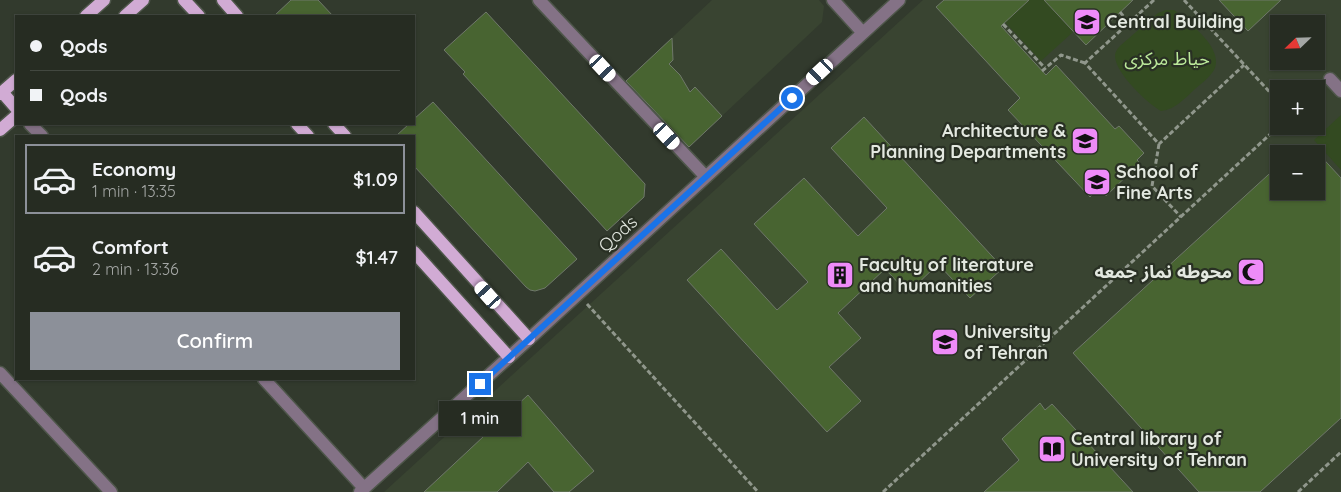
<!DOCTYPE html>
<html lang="en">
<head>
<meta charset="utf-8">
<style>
  :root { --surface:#262c22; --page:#2e342a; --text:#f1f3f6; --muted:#a4a7a5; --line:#424840; --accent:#8c9099 }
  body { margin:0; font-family:Quicksand,"Noto Sans Arabic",sans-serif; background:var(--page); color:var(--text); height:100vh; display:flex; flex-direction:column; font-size:19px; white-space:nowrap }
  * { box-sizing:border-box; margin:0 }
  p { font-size:16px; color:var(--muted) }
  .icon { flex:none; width:28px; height:28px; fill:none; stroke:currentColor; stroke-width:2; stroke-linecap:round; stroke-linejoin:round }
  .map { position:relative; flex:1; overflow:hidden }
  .drawer { position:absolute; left:15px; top:135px; width:400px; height:245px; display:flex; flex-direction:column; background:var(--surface); border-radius:0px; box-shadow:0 1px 4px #0004,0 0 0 1px var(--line) }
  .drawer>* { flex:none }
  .guide { position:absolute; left:15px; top:15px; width:400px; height:110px; border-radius:0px; box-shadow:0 1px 4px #0004,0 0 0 1px var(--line); display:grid; align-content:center; height:110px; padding:0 15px; background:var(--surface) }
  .needle { width:32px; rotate:247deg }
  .buttons { position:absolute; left:1270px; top:15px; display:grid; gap:10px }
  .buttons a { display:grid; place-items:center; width:55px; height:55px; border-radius:0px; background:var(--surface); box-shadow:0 1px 4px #0004,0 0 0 1px var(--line); font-size:25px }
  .end { position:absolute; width:22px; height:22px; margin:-11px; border:6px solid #1a73e8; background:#fff; box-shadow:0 0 0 2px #fff }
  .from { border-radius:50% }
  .bubble { position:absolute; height:35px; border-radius:0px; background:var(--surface); box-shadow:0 1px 4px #0004,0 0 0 1px var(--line); font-size:16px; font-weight:600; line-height:35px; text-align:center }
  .car { position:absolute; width:15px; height:30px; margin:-15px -8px; border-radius:6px; box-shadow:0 0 4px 1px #0007; background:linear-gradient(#fff 24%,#345 0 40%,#fff 0 76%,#345 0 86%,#fff 0) }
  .guide b { display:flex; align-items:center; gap:18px; height:48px; font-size:19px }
  .guide b+b { border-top:1px solid var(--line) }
  .guide i { width:12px; height:12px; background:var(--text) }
  ul { padding:9px 0 0; list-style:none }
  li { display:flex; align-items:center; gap:15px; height:70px; margin:0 10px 8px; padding:0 5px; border:2px solid transparent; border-radius:0px }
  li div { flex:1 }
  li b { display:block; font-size:19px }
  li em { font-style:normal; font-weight:600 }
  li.selected { border-color:var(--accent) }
  li>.icon { width:45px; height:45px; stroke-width:1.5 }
  .action { display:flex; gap:10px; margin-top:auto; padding:10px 15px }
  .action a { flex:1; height:58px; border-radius:0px; background:var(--accent); color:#fff; font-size:20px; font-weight:600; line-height:58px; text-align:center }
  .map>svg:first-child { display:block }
</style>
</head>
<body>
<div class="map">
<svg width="1341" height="492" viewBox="0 0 1341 492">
  <rect width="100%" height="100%" fill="#323a2d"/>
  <path fill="#394431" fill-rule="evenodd" d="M712,0h107l5,6 -2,16 -133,125 -63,-66z
    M923,0h418v492h-957zM1279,24h37v37h-37zM1279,89h37v37h-37zM1279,154h37v37h-37z"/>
  <path fill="#334a21" d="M1029,0h15l29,32 -32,29 -36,-39z
    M1166,10h8c14,12 51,38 40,60 -4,7 -12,13 -19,19 -11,10 -19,20 -34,22 -14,-8 -47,-39 -46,-56 1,-5 3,-7 6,-10l37,-32z
    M1341,115v55l-27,-30z"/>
  <path fill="#486431" stroke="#6f786a" d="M291,0h27l15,16h-59z
    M944,0h85l-28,26 45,49 10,-10 59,64 4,-3 25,27 -7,7 3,3 -34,33 -7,-8 -9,9 -82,-87 12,-12 -84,-91z
    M1044,0h89l-47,45z
    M1219,0h62l-33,31z
    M486,12l159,172 -1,13 -37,34 -144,-157 2,-2 -21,-22z
    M672,38l1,22 -4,4 11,11 10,17 5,-5 27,29 -33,31 -63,-66z
    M433,102l144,157 -32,29 -10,3 -5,-1 -4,-3 -112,-121v-30h-18l13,-12h5v-5z
    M864,117l139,151 -33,30 -32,-34 -30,29 -23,-24 -47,44 23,25 -32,29 32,34 -34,31 -140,-152 34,-31 56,61 31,-28 -54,-58 50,-46 54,58 29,-28 -56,-60z
    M1316,151l25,27v240l-81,74h-61l-126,-139 206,-188v26h37z
    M528,395l66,76 -25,21h-15l-26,-30 -31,30h-73z
    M1040,403l5,7 7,-6 81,88h-149l35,-32 -17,-21z"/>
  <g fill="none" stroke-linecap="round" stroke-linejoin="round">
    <g stroke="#4e564a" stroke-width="15">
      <path id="minor" d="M539,0l167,177
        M833,0l30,33
        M1330,79l11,12
        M30,124l12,12
        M0,373l111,119
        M264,379l100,109
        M360,492l169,-153 370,-339"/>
    </g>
    <g stroke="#4e564a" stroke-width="15">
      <path id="major" d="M184,0l15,16
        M223,0l14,16
        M86,16l18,-16
        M125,16l18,-16
        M2,92l14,16
        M0,94l16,-14
        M297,124l11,12
        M334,124l11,12
        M0,130l16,-14
        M414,212l115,127
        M414,252l95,105"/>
    </g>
    <path stroke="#90978c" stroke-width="3" stroke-dasharray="5 2.5" stroke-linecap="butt" d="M1154,0l-69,63 74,81 85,-79
      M1184,0l95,102
      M1120,12l9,11
      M1003,24l42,44
      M1042,71l19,-16 24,8
      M1159,144l-7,42 29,31
      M587,304l171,188
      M883,492l396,-366
      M1298,492l43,-40"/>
    <use href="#minor" stroke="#847286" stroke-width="12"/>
    <use href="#major" stroke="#d1abd4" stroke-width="12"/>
  </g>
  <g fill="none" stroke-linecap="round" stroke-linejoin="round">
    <path stroke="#1a73e8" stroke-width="6" d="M480,384l312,-286"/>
  </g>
  <defs>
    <g id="university-square" transform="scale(1.4375)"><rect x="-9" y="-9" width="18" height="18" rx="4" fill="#ee8bf8" stroke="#293024"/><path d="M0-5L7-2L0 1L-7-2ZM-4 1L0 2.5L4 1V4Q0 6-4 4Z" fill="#111"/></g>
    <g id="mosque-square" transform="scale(1.4375)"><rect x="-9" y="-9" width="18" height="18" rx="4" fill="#ee8bf8" stroke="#293024"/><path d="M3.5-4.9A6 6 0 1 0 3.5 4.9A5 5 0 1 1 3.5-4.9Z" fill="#111"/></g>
    <g id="building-square" transform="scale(1.4375)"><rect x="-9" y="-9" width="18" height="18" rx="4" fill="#ee8bf8" stroke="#293024"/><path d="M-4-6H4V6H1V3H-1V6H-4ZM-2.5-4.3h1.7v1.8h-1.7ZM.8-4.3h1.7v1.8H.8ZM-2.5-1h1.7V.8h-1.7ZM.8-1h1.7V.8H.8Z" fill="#111"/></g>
    <g id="library-square" transform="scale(1.4375)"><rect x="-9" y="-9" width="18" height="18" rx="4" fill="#ee8bf8" stroke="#293024"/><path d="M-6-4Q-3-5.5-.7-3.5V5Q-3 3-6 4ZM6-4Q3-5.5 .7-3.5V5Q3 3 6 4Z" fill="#111"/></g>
  </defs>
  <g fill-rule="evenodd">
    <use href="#university-square" x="1087" y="22"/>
    <use href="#university-square" x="1085" y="141"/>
    <use href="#university-square" x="1097" y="182"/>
    <use href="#mosque-square" x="1251" y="272"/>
    <use href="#building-square" x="840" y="275"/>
    <use href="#university-square" x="945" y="342"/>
    <use href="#library-square" x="1052" y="449"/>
  </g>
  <g text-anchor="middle" stroke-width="4.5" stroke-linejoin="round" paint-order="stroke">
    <g font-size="18" font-weight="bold" fill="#e3e8e0" stroke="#293024" text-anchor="start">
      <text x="1106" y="28">Central Building</text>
      <text x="1066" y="137" text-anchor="end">Architecture &amp;<tspan x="1066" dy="21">Planning Departments</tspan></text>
      <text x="1116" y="178">School of<tspan x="1116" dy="21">Fine Arts</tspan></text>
      <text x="859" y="271">Faculty of literature<tspan x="859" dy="21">and humanities</tspan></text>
      <text x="1232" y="278" text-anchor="end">محوطه نماز جمعه</text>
      <text x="964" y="338">University<tspan x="964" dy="21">of Tehran</tspan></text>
      <text x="1071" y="445">Central library of<tspan x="1071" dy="21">University of Tehran</tspan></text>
    </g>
    <g font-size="18" fill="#bcea9b" stroke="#293024">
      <text x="1167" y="65">حیاط مرکزی</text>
    </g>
    <g font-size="18" fill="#e3e8e0" stroke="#293024">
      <text transform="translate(618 234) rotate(-42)" y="6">Qods</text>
    </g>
  </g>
</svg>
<div class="buttons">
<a><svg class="needle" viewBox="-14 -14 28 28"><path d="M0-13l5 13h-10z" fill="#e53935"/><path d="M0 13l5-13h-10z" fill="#a4a7a5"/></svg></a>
<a>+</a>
<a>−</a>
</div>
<i class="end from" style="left:792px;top:98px"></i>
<i class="end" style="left:480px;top:384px"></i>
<div class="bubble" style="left:439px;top:401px;width:82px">1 min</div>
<i class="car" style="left:603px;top:68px;rotate:137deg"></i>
<i class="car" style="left:820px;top:72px;rotate:227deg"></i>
<i class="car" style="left:667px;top:136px;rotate:137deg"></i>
<i class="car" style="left:488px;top:295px;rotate:318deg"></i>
<div class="guide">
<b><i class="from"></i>Qods</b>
<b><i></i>Qods</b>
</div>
<section class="drawer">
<ul>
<li class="selected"><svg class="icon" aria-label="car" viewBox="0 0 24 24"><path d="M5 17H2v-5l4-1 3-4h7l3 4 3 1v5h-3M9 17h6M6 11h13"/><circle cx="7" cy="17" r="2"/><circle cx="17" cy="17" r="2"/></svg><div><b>Economy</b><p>1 min · 13:35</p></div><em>$1.09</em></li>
<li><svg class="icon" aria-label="car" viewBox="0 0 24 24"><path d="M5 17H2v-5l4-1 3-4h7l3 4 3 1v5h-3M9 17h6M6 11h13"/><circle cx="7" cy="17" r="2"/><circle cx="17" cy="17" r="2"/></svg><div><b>Comfort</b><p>2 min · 13:36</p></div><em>$1.47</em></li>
</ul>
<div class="action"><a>Confirm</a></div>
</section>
</div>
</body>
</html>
